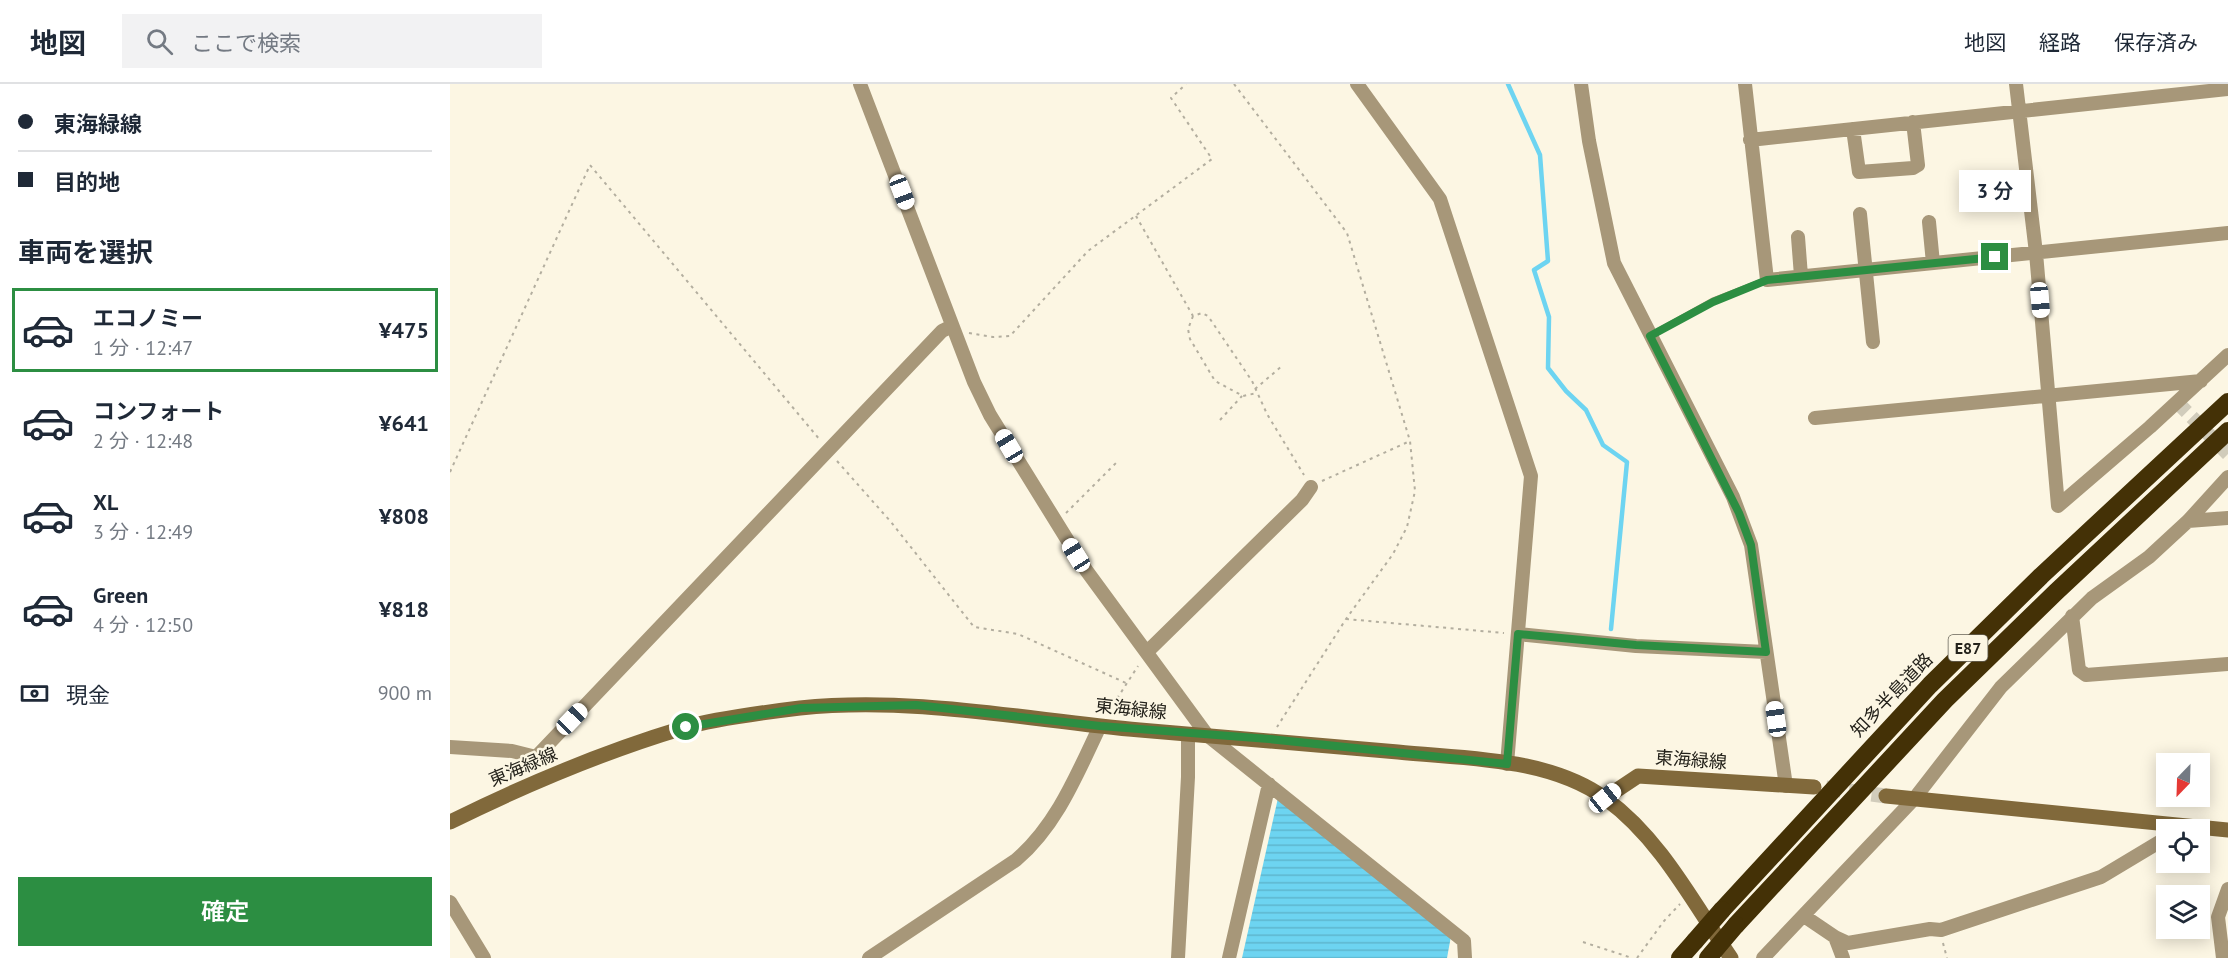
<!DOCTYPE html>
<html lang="ja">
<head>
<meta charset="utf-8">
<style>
  :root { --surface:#fff; --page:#f2f2f3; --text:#1f2937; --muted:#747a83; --line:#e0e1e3; --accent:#2c8e42 }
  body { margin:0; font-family:"PT Sans","Noto Sans JP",sans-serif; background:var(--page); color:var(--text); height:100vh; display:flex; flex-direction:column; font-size:22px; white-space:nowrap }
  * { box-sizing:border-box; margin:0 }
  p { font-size:20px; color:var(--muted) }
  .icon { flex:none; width:33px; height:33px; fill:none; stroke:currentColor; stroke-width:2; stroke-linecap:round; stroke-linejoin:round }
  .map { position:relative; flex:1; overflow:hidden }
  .sheet { display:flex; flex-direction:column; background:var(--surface); width:450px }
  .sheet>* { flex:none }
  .guide { display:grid; align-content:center; height:132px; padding:0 18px; background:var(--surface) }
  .needle { width:39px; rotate:203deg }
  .controls { position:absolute; left:1706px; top:669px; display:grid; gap:12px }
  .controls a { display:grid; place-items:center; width:54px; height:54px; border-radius:0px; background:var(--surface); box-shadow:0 3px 15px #0003; font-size:30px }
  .end { position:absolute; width:27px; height:27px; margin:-14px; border:8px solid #2c8e42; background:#fff; box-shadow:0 0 0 3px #fff }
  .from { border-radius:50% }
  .bubble { position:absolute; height:42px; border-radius:0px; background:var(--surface); box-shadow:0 3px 15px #0003; font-size:20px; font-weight:600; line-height:42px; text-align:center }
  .car { position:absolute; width:18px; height:36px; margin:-18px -9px; border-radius:8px; box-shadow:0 0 4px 2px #0007; background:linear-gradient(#fff 24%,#345 0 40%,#fff 0 76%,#345 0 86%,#fff 0) }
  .guide b { display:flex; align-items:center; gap:21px; height:57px; font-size:22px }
  .guide b+b { border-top:2px solid var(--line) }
  .guide i { width:15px; height:15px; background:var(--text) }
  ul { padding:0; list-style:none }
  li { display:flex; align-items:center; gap:18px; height:84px; margin:0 12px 9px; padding:0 6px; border:3px solid transparent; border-radius:0px }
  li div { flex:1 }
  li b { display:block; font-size:22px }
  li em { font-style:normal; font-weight:600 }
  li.selected { border-color:var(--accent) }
  li>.icon { width:54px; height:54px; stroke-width:1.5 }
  h2 { padding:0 18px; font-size:27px; line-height:72px }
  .pay { display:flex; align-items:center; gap:15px; height:66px; padding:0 18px; font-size:22px }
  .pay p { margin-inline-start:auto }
  .primary-button { display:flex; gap:12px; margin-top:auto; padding:12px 18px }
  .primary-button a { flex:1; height:69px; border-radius:0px; background:var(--accent); color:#fff; font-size:24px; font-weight:600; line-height:69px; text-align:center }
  header { display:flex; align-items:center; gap:36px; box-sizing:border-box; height:84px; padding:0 30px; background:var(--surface); border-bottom:2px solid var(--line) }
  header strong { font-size:28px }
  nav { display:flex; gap:33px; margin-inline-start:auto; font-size:21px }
  .search { width:420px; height:54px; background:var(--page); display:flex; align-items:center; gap:15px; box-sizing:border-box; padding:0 21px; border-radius:0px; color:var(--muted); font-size:22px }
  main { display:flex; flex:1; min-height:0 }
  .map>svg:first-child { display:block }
</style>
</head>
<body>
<header>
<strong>地図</strong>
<div class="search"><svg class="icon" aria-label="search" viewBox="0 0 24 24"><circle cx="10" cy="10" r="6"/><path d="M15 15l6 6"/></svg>ここで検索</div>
<nav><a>地図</a><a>経路</a><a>保存済み</a></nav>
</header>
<main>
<section class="sheet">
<div class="guide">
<b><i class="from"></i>東海緑線</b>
<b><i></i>目的地</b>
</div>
<h2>車両を選択</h2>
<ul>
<li class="selected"><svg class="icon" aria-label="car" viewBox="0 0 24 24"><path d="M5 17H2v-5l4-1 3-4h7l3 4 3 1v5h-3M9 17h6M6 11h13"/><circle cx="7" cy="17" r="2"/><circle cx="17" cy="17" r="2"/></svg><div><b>エコノミー</b><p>1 分 · 12:47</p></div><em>¥475</em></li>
<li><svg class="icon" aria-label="car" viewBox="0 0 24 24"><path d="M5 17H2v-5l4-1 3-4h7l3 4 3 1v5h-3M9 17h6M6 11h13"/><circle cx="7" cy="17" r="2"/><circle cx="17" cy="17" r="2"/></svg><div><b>コンフォート</b><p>2 分 · 12:48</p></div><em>¥641</em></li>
<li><svg class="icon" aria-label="car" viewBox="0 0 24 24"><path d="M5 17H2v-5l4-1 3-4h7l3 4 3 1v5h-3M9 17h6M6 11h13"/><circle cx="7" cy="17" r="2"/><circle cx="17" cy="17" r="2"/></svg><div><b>XL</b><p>3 分 · 12:49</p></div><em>¥808</em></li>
<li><svg class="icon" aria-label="car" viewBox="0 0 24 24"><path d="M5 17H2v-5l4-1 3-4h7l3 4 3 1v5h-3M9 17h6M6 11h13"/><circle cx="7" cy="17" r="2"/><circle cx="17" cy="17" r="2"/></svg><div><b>Green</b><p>4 分 · 12:50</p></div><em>¥818</em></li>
</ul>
<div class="pay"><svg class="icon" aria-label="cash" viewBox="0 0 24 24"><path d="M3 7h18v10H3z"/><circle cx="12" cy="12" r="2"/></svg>現金<p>900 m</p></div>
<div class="primary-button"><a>確定</a></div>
</section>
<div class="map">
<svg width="1778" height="874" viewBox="0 0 1778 874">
  <defs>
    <pattern id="water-rules" width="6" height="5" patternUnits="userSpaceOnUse" patternTransform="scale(1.5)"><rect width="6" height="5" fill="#6dd4f1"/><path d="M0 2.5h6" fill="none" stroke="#5eb6ce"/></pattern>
  </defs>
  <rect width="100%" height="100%" fill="#fcf6e3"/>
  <path fill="url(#water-rules)" d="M828,714l173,138 -4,22h-205z"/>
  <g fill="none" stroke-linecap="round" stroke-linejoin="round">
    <path stroke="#6dd4f1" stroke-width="4.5" d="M1058,0l32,71 8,106 -14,9 15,47 -1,51 18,23 20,19 17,35 24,17 -16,167"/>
    <path stroke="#d1ccbb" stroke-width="14" stroke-dasharray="14 7" stroke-linecap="butt" d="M1727,318l51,52"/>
    <path stroke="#d1ccbb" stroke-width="15" stroke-dasharray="15 8" stroke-linecap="butt" d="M1376,704l60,8"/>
    <path stroke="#b3ae9f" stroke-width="2" stroke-dasharray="3 4.5" stroke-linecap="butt" d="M784,0l113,149 63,208 5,50 -8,36 -14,27 -47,65 -69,108
      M686,132l57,100 9,-3 6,3 44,65 15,33 37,61
      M743,232l-5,13 2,10 25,42 28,15 14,-3
      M519,249l24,4 17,-1 78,-85 124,-92 -41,-61 15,-14
      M805,305l27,-23
      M770,336l22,-24
      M387,377l54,61 83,105 44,7 108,49
      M0,388l140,-307 230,275
      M872,397l88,-40
      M616,429l53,-53
      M896,535l158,14
      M659,627l29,-45
      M1133,858l49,16
      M1493,859l4,15
      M1187,874l27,-37 16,-17"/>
    <path stroke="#a79779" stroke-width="7" d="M1200,252l63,-35 54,-21"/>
    <path stroke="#a79779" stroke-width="14" d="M410,0l114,298 16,33 96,155 121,165 257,206 1,17
      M907,0l83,115 91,277 -24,288
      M1131,0l8,57 25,122 119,234 18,48 35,241
      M1295,0l22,196 461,-47
      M1566,0l20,169 22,253 92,-79 78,-72
      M1403,45l6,43 54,-4 5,-3 -5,-43
      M1300,56l478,-51
      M1410,130l13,128
      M1479,138l4,41
      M1348,153l3,39
      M1365,334l386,-37
      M1738,437l40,-3
      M1622,532l7,54 7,5 142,-11
      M1068,550l118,12 130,6
      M697,568l155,-152 9,-13
      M0,663l62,4 24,6
      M86,673l406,-426 10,-5
      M0,818l34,56
      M1354,832l31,21 13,6 82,-14 11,1 160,-53 65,-39
      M1385,853l8,21
      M419,874l147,-98c41,-35 61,-86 84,-134
      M728,874l10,-181v-43
      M779,874l40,-174
      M1313,874l151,-159 87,-112 91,-89 57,-41 39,-36 40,-44
      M1773,874l-5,-41 10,-28"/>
    <path stroke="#81693b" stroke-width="15" d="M1436,712l342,34
      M1155,714l33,-22 176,11
      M0,738c75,-37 153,-70 233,-94 31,-9 84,-16 117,-20 114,-12 227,12 340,22 86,7 172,14 258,22 67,7 151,5 208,47 54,39 88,105 125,159"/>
    <path stroke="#443106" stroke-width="18" d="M1272,826l208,-225 111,-109 187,-174
      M1286,841l209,-225 111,-108 172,-161
      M1230,874l15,-17"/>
    <path stroke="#443106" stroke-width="18" d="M1245,857l27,-31
      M1258,874l28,-33"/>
  </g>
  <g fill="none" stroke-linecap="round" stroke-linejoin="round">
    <path stroke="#2c8e42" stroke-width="8" d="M236,643l115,-19 115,-3 184,21 169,13 238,25 11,-130 118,11 130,7 -15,-107 -12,-32 -89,-177 63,-34 54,-22 228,-23"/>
  </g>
  <g text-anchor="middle" stroke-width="5" stroke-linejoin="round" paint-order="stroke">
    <rect fill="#fcf6e3" stroke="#656257" stroke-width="1.5" x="1498.5" y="551" width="39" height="26" rx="4.5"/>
    <g font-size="16" font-weight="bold" fill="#24221b">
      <text x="1518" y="570">E87</text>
    </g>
    <g font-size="18" fill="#24221b" stroke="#fcf6e3">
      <text transform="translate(1442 611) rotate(-46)" y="6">知多半島道路</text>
      <text transform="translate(681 625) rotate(6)" y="6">東海緑線</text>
      <text transform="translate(1241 676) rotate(4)" y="6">東海緑線</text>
      <text transform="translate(73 683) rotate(-23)" y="6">東海緑線</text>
    </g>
  </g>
</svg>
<div class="controls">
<a><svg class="needle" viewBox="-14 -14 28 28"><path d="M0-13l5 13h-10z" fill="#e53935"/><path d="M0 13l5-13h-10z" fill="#747a83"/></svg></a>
<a><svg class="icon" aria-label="locate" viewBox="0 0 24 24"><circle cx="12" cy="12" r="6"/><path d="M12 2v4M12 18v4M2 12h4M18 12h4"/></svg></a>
<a><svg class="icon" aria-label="layers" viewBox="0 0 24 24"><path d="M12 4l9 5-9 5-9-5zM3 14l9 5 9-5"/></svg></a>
</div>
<i class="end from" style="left:236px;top:643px"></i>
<i class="end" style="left:1545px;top:173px"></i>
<div class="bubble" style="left:1509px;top:86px;width:72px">3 分</div>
<i class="car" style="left:452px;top:108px;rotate:159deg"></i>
<i class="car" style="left:1590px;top:216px;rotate:175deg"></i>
<i class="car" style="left:559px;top:362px;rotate:329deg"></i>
<i class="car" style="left:626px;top:471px;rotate:328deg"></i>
<i class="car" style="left:122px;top:635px;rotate:44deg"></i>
<i class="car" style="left:1326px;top:635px;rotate:352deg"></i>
<i class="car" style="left:1155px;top:714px;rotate:51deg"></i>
</div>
</main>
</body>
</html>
